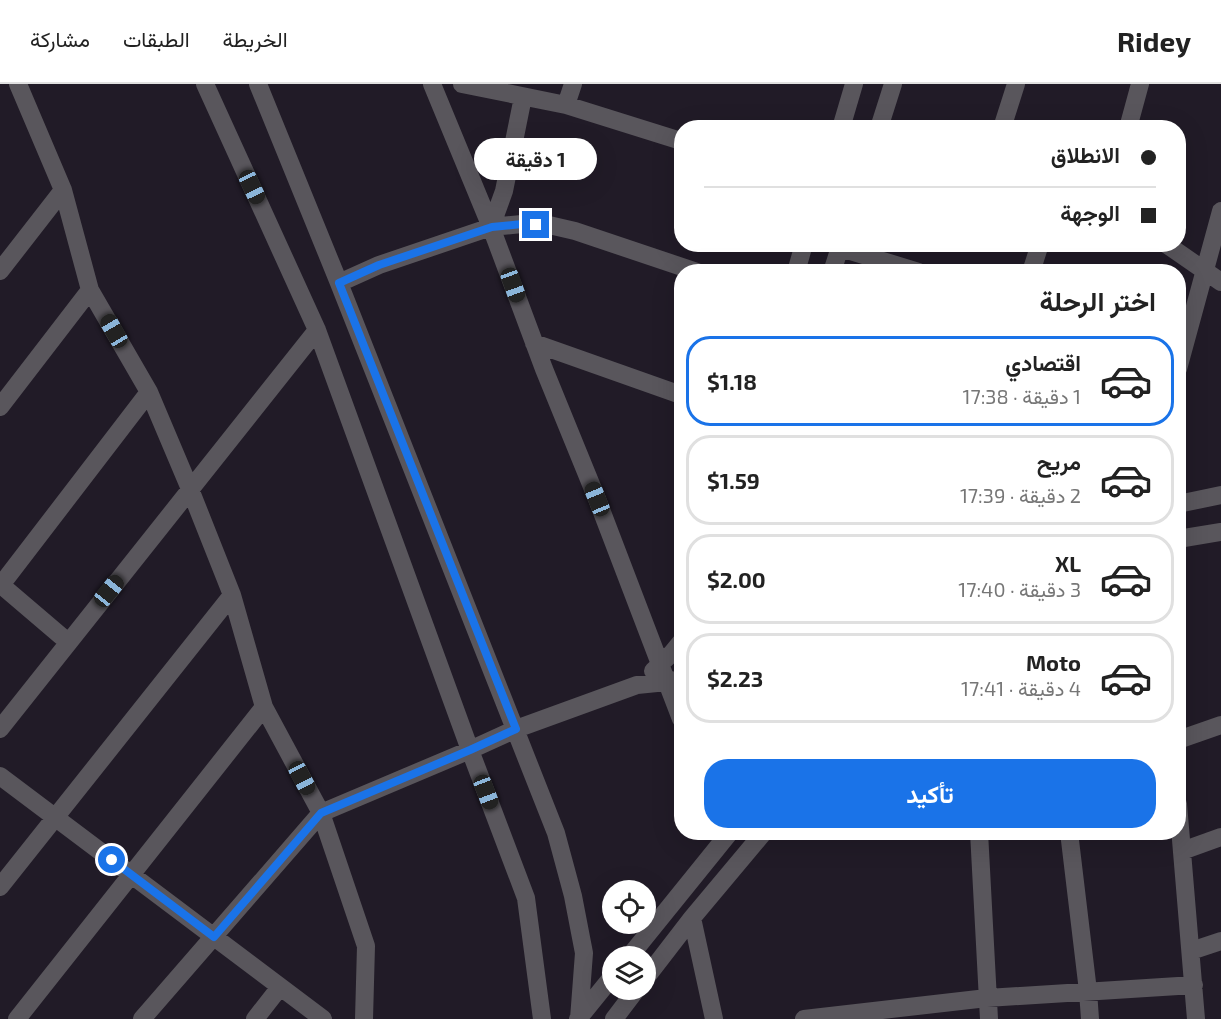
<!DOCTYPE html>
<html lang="ar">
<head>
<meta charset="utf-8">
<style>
  :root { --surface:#fff; --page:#f2f2f2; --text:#222; --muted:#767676; --line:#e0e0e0; --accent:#1a73e8 }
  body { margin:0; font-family:"Exo 2",Vazirmatn,sans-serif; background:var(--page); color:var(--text); direction:rtl; height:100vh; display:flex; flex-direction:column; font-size:22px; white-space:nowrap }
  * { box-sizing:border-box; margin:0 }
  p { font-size:20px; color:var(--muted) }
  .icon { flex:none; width:33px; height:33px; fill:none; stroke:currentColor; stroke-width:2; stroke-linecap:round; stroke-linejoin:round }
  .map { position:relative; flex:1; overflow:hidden; direction:ltr }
  .side { position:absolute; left:674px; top:180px; width:512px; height:576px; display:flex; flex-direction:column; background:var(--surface); border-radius:24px; box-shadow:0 6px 24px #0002; direction:rtl }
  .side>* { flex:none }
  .guide { position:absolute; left:674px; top:36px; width:512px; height:132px; border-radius:24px; box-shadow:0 6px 24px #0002; direction:rtl; display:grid; align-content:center; height:132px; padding:0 30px; background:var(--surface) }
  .buttons { position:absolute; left:602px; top:796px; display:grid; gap:12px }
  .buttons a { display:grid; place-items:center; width:54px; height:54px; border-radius:50%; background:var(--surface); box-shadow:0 6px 24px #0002; font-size:30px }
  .end { position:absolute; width:27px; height:27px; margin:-14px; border:8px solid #1a73e8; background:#fff; box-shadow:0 0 0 3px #fff }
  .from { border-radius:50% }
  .bubble { position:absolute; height:42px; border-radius:21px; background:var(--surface); box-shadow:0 6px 24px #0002; font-size:20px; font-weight:700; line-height:42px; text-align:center; direction:rtl }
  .car { position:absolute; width:18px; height:36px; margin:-18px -9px; border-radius:8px; box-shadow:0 0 4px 2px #0007; background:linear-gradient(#222 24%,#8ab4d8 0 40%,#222 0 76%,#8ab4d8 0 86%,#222 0) }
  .guide b { display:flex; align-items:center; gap:21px; height:57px; font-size:22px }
  .guide b+b { border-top:2px solid var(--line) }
  .guide i { width:15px; height:15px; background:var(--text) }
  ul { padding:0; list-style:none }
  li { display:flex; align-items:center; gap:18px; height:90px; margin:0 12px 9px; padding:0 18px; border:3px solid var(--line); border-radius:24px }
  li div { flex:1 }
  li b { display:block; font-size:22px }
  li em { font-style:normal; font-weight:700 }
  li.selected { border-color:var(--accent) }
  li>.icon { width:54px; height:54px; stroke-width:1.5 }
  h2 { padding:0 30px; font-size:27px; line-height:72px }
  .action { display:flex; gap:12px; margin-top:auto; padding:12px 30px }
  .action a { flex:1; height:69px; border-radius:24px; background:var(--accent); color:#fff; font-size:24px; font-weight:700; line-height:69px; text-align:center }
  header { display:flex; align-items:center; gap:36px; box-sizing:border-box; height:84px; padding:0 30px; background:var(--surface); border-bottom:2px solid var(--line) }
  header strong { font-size:28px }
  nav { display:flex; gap:33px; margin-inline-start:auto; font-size:21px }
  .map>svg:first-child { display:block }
</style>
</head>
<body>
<header>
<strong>Ridey</strong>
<nav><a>الخريطة</a><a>الطبقات</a><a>مشاركة</a></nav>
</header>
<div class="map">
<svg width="1221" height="935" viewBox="0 0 1221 935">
  <rect width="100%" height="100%" fill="#211b27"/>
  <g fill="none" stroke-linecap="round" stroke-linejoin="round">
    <path stroke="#59565c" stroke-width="18" d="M18,0l45,106 27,100 59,102 41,97 42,106 32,112 57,106 45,133 -2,73
      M205,0l112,246 153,420 56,148 16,121
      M258,0l81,199 217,550 17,63 11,57 -5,66
      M432,0l59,143 53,142 53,130 84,220
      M462,0l104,21 7,-21
      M566,21l115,36
      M841,44l13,-44
      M879,44l14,-44
      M1002,44l14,-44
      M1128,44l12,-44
      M491,143l13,-36 19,-94
      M1166,160l55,38
      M840,164l79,24
      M0,187l63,-81
      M796,188l8,-28
      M832,188l9,-28
      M1031,188l9,-28
      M339,199l40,-18 112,-38 31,-3 27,1 26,6 122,41
      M534,259l147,52
      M1178,285l43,-158
      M0,323l90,-117
      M1178,420l43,-9
      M1178,455l43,-7
      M0,500l68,58
      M1,501l148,-193
      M653,587l19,-18 9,-11
      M0,645l317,-399
      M1178,656l43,-15
      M0,692l323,243
      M1178,720l18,215
      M979,748l10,187
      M1069,748l19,159 2,28
      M1182,767l39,-14
      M0,803l232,-292
      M692,834l22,101
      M1191,867l30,-10
      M629,873l101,-125
      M645,895l47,-61 72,-86
      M17,935l247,-312
      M142,935l179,-206 149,-63 46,-21 121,-44 30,-3 14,-3
      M255,935l25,-32
      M578,935l34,-42
      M614,935l22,-29
      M804,935l183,-21 207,-13"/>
  </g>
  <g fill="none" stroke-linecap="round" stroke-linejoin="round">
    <path stroke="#1a73e8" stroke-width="8" d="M112,776l102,77 107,-124 149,-63 46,-21 -177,-446 40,-18 113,-38 30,-3 14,1"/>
  </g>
</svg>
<div class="buttons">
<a><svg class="icon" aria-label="locate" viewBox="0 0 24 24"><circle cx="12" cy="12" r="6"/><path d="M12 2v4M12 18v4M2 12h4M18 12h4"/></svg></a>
<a><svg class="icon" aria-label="layers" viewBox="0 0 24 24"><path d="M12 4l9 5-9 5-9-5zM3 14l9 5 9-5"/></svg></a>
</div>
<i class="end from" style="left:112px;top:776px"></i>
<i class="end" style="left:536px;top:141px"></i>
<div class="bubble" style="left:474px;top:54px;width:123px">1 دقيقة</div>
<i class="car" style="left:252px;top:103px;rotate:155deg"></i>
<i class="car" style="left:513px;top:201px;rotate:160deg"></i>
<i class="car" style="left:114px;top:247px;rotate:330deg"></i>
<i class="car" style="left:597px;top:415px;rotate:338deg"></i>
<i class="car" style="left:109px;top:507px;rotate:39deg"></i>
<i class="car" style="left:302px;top:694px;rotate:152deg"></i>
<i class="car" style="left:486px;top:708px;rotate:159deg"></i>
<div class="guide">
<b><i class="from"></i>الانطلاق</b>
<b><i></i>الوجهة</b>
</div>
<section class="side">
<h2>اختر الرحلة</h2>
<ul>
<li class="selected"><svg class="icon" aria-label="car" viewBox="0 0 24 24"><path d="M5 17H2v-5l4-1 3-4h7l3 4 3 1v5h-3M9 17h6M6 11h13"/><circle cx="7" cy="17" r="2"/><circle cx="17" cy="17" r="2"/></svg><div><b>اقتصادي</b><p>1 دقيقة · 17:38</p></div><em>$1.18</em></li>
<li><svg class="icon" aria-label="car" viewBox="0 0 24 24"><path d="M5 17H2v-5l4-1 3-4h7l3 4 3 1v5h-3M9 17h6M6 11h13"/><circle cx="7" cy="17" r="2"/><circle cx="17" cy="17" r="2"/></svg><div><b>مريح</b><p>2 دقيقة · 17:39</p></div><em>$1.59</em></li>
<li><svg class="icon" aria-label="car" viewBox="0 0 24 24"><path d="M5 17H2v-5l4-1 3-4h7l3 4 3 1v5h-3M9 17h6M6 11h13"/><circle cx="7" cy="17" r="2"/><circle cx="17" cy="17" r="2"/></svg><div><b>XL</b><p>3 دقيقة · 17:40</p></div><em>$2.00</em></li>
<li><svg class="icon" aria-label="car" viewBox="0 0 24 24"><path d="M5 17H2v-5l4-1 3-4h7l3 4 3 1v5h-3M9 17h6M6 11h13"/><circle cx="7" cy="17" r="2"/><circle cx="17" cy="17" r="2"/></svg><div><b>Moto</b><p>4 دقيقة · 17:41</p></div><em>$2.23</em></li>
</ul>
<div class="action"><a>تأكيد</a></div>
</section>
</div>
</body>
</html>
